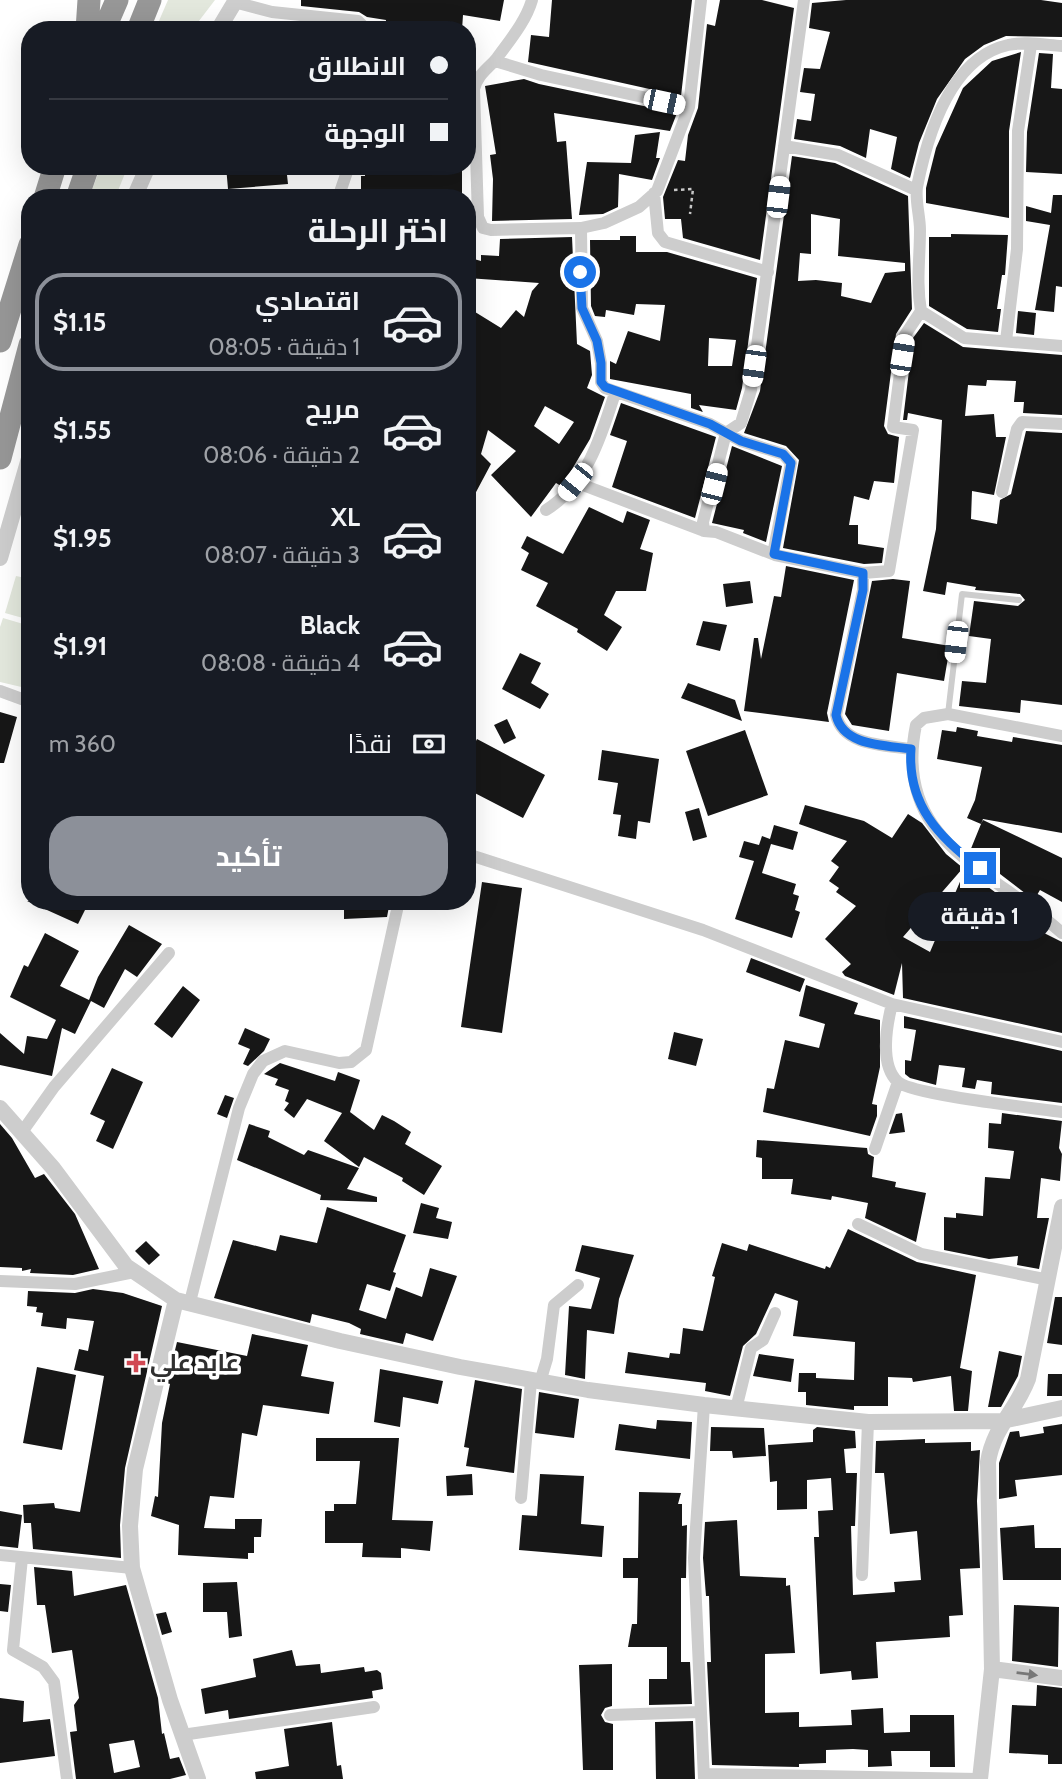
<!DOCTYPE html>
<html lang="ar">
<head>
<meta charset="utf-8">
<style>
  :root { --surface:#171b24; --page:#242831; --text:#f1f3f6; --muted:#9ea1a6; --line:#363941; --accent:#8c9099 }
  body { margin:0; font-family:Cabin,Cairo,sans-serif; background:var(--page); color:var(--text); direction:rtl; height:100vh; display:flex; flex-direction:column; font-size:26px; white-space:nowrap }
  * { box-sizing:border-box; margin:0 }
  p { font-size:23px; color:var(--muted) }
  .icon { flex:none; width:38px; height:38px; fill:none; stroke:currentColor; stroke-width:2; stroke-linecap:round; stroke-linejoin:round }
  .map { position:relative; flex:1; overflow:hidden; direction:ltr }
  .details { position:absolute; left:21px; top:189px; width:455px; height:721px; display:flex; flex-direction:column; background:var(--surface); border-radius:28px; box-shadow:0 7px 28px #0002; direction:rtl }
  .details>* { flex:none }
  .hud { position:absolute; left:21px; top:21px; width:455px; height:154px; border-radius:28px; box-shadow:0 7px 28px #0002; direction:rtl; display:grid; align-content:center; height:154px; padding:0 28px; background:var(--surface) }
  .end { position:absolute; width:32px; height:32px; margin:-16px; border:9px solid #1a73e8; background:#fff; box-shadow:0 0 0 4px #fff }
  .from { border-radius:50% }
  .bubble { position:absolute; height:49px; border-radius:24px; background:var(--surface); box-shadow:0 7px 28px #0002; font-size:23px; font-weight:700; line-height:49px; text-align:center; direction:rtl }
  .car { position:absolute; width:21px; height:42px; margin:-21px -10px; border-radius:9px; box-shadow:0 0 5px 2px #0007; background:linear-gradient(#fff 24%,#345 0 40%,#fff 0 76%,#345 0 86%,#fff 0) }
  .hud b { display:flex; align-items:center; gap:24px; height:66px; font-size:26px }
  .hud b+b { border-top:2px solid var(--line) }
  .hud i { width:18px; height:18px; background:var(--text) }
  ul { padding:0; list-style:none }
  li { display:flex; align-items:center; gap:21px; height:98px; margin:0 14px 10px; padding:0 14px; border:4px solid transparent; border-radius:28px }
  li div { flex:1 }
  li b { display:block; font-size:26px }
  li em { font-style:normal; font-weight:700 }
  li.current { border-color:var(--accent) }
  li>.icon { width:63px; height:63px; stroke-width:1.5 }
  h2 { padding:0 28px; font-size:32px; line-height:84px }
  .pay { display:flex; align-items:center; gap:18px; height:77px; padding:0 28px; font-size:26px }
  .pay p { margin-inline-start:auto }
  .primary-button { display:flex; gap:14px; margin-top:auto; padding:14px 28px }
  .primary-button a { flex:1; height:80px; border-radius:28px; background:var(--accent); color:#fff; font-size:28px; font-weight:700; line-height:80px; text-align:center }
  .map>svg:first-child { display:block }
</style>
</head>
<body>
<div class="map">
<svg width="1062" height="1779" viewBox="0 0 1062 1779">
  <rect width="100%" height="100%" fill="#fff"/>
  <path fill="#e3e8dd" d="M168,0h47l-23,30h-37z
    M101,166h27l-13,32h-26z
    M16,576l14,3v41l-25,-7z
    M3,618l27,8v63l-30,-7v-55z"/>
  <path fill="#171717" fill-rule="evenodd" d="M301,0h203l-4,21 -37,-6 -1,15h-77l1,-10 -19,-3 -8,-5 -58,-6z
    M552,0h140l-11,96 -153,-34 3,-27 18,2z
    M720,0h42l32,8 -34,252 -77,-22 -2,-19h-16l-2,-22 15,-37 7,1 3,-26 10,-27 9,-84 8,2z
    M846,0h195l21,3v34l-56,-1 -22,9 -19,14 -28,40 -18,44 -9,35 -19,-9 6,-32 -27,-8 -4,29 -26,-12 -46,-7 3,-20 14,2 4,-27 -15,-2 4,-24 16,1 10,-37 -21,-4 3,-25z
    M298,24l37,3 1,3h-39z
    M1021,52l-12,79v87l-83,-15v-15l10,-40 27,-60 29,-27z
    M1039,53l14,1 -2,34 11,1v85l-36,-2 1,-40z
    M524,79l15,5 138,29 -7,18 -116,-18 3,29 9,-1 6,78 -80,2 1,-42 -3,-24 6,-1 -11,-68z
    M660,132l-4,26h4l-8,22 -33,-6 -1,33 -15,7 -24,1 8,-53 44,1 4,-28z
    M792,156l43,7 73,33 4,113 -16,25 -12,92 4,8 11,3 -5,46 -20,-2 -5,19 -15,-4 -5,29h9v19l26,4 -2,15 -18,1 -81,-16 16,-88 -13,-14 -42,-13 16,-42zM811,214l29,5 -2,37 67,7v8l-20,2 -14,30 -30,-7 1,-13 -26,-3 -18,1 2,-28 11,1z
    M226,166h60l2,18 -60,5z
    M365,166h97v32h-101v-22h4z
    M1053,195h9v92l-6,-1 -2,26 -19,-2 15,-85 -24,-4v-15l25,7z
    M951,234l57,1 -3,40h-3l-5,34h4l-3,23 -31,-3 -38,-23v-69h22z
    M620,236h16v16h31l90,26 -15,110 -6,22 -37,-5 4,7 -12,-4v-14l-81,-15v-18l6,3 12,-33 32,10 5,-36 -29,-1 -2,11 -28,-5 -1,7 -10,-1 -4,-10 -1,-66h30zM709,338l27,2 -4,26h-24z
    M572,237l5,107 13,7 2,24 -5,13 18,9 -15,42 -25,42 -4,5 -5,-3 -25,34 -40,-42 25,-24 -28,-21 -7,24 10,10 -24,45v-39l6,-11 -6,-1v-151l34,21 15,-18 8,7 8,-26 7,-8 -72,-5v-21l14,4v-6l18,1 1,-17zM545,406l29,16 -15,22 -25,-18z
    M1018,311l18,2 -2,22 -18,-2z
    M924,323l39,24 99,8v60l-39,-2 1,-11h-10l2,-21 -29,-1 -1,6 -18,-1 -3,31 29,-2 2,23h10l-12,58 -22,-4 -1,28 26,5 3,-24 11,-6 15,-63 36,2v272l-41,-5 -1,13 -61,-7 3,-25 24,2 5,-44 -22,-3 5,-35 44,5 7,-6 -5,-6 -45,-4 1,-3 -29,-5 -2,13 -22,-4 13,-62 6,-109 -34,-7 -1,7h-4l10,-82z
    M621,403l95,34 -21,81 -83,-31 15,-46 -17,-6z
    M732,446l50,20 -16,76 -23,-9 1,-3 -32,-7z
    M589,507l34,16 4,-12 23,9 -10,29 13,4 -7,38h-30l-12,24 18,12 -15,24 -30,-19 1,-3 -42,-23 12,-23 -27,-13 8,-17 -8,-5 6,-12 36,18z
    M786,566l68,14 -27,133 2,9 -85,-11 10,-73h4l3,21 13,-63 7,1z
    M893,579l17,2 -8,57 48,8 -6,35 -47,-8 -8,58 -37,-6 -7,-11 27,-133z
    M750,581l3,22 -27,4 -3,-23z
    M703,621l24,4 -7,26 -24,-6z
    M520,653l21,10 -10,20 18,11 -9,15 -38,-20z
    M688,683l47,17 7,21 -61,-23z
    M0,712l17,5 -13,46h-4z
    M507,719l9,19 -12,6 -10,-19z
    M957,727l21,4 -1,5 35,6 1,-5 49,8v88l-79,-14 -2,5 2,-4 79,38v44l-22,-12 -6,10 -64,-49 11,-27 -14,-6 8,-18 7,-33 -45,-8 5,-29 14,2z
    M745,730l23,65 -60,21 -22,-65z
    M477,739l68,36 -22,43 -56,-29v-31z
    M602,750l57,9 -9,64 -12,-2 -2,18 -18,-3 3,-21 -8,-1 5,-31 -20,-3z
    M805,805l59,16 28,17 16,-24 14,9 24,31 17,14 -60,69 27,15 35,-82 61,45 -4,7 40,20v91l-159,-35 -1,-35 -8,32 -49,-19 -3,-4 9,-8 -26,-25 31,-33 -20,-14 3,-4 -10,-7 10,-14 -8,-6 16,-20 -48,-17z
    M699,808l8,29 -14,4 -8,-29z
    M774,825l24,7 -5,18 -22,-6 -9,29 34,11 -3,10 6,2 -4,14 5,2 -8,26 -57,-19 19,-58 -15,-4 5,-16 15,4 3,-9 8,3z
    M482,882l40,6 -20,145 -41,-6z
    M27,901h49l11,5 -9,18z
    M344,901h46l-3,16 -43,2z
    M129,925l33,19 -25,33 -12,-8 -21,39 -13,-7 -16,33 -13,-6 -10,48 -52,-11v-32l24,21 3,-18 20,3 9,-19 -46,-23 14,-32 4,2 17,-34 34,18 -19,35 29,14 9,-23z
    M751,958l54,21 -5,13 -54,-20z
    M806,985l52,18 -4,11 26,6v47l-8,37 5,1v11l-7,20 -107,-24 4,-24 7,1 11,-49 34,8 6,-24 -26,-8z
    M183,986l17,14 -28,38 -18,-14z
    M904,1016l158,35v52l-71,-9 1,-12 -15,-2 -2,9 -13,-2 3,-19 -26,-3 -3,20 -26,-7 -5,-4v-14l6,1 5,-31 -12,-2z
    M245,1028l25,11 -6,12 -16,15 -5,-2 7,-15 -12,-5z
    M674,1032l29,7 -7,27 -28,-7z
    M280,1063l55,18 3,-9 22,8 -10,32 24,18 8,-15 12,6 17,11 -6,12 37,22 -18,29 -22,-14 1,-3 -39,-21 -5,10 -35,-26 18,-28 -35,-14 -13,19 -10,-8 5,-7 -4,-2 4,-11 -14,-5 3,-6 -14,-5z
    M112,1068l31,14 -30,67 -17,-8 9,-20 -15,-7z
    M225,1095l9,3 -7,20 -10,-4z
    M902,1113l3,19 -16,2 7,-20z
    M1002,1113l60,8 -3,27 3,6 -2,27 -19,-3 -4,40h12l-10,51 -22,-4 1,-9 -29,3 -45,-9v-33l12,1v-5l27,3 2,-39 25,2 4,-28 -26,-3 1,-25 12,1z
    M0,1124l12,14 23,40 9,-4 31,40 24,55 -26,6 -43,-2 1,-4 -9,2v-3l-22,-1z
    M249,1124l21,7 -2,6 36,18 4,-5 51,18 -12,21 30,8v5l-57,-2 1,-5 -84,-35z
    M757,1140l110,8 1,6 6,3 -2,20 24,5 -1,5 31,6 -10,49 -51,-24 3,-15 -36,-7 -1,4 -40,-6 2,-15h-31v-21l-6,-1z
    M421,1203l18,5 -3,10 16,4 -4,17 -35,-6z
    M327,1207l79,28 -13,37 3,1 -6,18 -23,-7 -8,26 27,9 10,-32 26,10 8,-29 27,8 -24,65 -27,-8 -3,11 -43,-10 1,-5 -12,-6 -37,-9 -2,9 -96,-25 19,-58 43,11 4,-16 37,8z
    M848,1229l69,33 59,13 -16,93 12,3 -4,40h-14l-3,-35 -38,6 -1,-4 -24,-1v29h-34v4l-48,-5v-13h-8l1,-19h17v5l38,2 1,-38 -62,-6 5,-35 -23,-8 -19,41 -13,12 -13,50 -25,-5 1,-8 -81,-10 3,-21 41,6 1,-5 10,1 3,-26 20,3 12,-54 -3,-1 10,-33 25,8 2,-7 76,25 1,-3 4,2z
    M146,1241l14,14 -11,10 -14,-14z
    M582,1245l52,10 -15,44 -5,35 -27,-4 -2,49 -20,-4 4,-69 22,3 9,-31 -25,-7z
    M93,1289l30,4 39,13 -37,162 -5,57 1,33 -88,-9 -2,-26h-7l-1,-18 31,-2 1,5 25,4 24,-136 -30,-6 5,-21 9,2 6,-30 -27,-3 -1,11 -25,-3 2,-13 -7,-1 1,-5 -10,-1 1,-15 47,2z
    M1055,1297h7v48l-15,-2z
    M252,1334l56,11 -7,31 33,6 -5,32 -66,-9 -6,31 -15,-3 -8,65 -24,-2 -6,32 31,1v-10h27l-1,18h-7v16h-6v6l-70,-4 1,-30 -28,-9 4,-20 3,1 4,-74 8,-39 -3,-1 10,-41 70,14z
    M999,1351l23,5 -4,20 -17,31h-13z
    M759,1354l35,5 -3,23 -38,-6z
    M37,1367l39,8 -14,75 -39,-7z
    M380,1369l63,12 -5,23 -35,-7 -3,30 -26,-5z
    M1048,1374h14v22h-15z
    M475,1380l47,9 -8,84 -48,-7 3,-18 -5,-1z
    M539,1392l40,7 -5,39 -39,-5z
    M657,1420l35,2 -2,37 -75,-9 4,-26 37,5z
    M1062,1424v51l-47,5 2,16 -18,3v-36l11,-31 9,-1 1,6 24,-4 -1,-6z
    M711,1427l53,1 2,28 -33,2 -1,-7h-22z
    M817,1427l38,4 1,17 -12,1 2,24h11l-2,53h-4l2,69 42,-3 -1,-10 27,-2 -4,-49 -27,3 -6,-61h-9l1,-32 49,-2v4l46,-1v9l9,-1 -3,51 3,67 -20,1 3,46 -14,1 1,21 -74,5 2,36 -26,2 -1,-9 -31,3 -6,-137h5l-1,-26 15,-1 -2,-32 -24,2v29l-30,1v-29l-7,1 -2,-37 45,-3v-12z
    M316,1438h83l-7,82 41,1 -3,30 -29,-3v10l-39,-1 1,-14h-38v-32h9v-7h22l4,-43h-44z
    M472,1474l1,21 -26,1 -1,-20z
    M540,1474l44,2 -3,48 23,2 -2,31 -83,-7 3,-35 15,1z
    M639,1492l42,1 -3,11h4v22l5,-1 -1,53h-5v84h9l2,42 -43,1v-26h18v-32h-39l4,-23h5l1,-46h-15v-20h15z
    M0,1511l22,4 -4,33 -18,-2z
    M737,1520l3,56 46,2v8l4,-1 5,68 -30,1v59l34,-1v15l53,-2 -1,-15 32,-2 1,25 26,-1v-17h44l1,52h-25v-16h-39l1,15 -24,1v-17l-15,-1 -27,1v13l-27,1v3l-87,-2 -5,-103h4l-2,-66h-3l-3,-38 2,-36z
    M1034,1525l1,23h26v32h-58l-3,-52z
    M34,1567l38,4 2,25 52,-11 32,113 4,36 2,-1 6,26 9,-2 7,18 -16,4h-94l-6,-47 7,-1 -3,-26 5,-7 -7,-48 -20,3 -7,-48h-8zM134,1740l6,27 -26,6 -5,-29z
    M237,1582l5,54 -13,2 -2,-26h-24v-29z
    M0,1584l11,1 -3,27 -8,-1z
    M1014,1605l45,2 -1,60 -46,-6z
    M166,1612l6,20 -10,3 -6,-21z
    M292,1650l4,16 24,-2 1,9 43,-6 1,5 12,-2 4,3 2,16 -11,2 1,7 -144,21 -1,-9 -23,4 -4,-25 55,-12 -3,-18z
    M612,1664v42l-7,2 -4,7 4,7 8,2v46h-30l-4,-105z
    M1037,1685l25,3v76h-14v-9l-39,-2 3,-48 24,1z
    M0,1698l24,3 -1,21 27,-3 5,37 -55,7z
    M693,1721l2,58h-39l-1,-57z
    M332,1722l5,44 4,-1 2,14h-87l-1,-7 34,-6 -5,-37z"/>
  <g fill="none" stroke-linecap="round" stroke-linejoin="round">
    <path stroke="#c7c7c7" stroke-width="2.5" stroke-dasharray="3.5 3.5" stroke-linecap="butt" d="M674,190l19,-1 -3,25"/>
    <path stroke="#cdcdcd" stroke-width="6" d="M948,714l14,-120 57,6"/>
    <path stroke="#cdcdcd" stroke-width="12" d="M532,0c-6,21 -22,40 -35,58 -9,11 -19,16 -23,31l4,128 5,11 8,2 90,-2 23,-5 35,-16 18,-16 32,-84 12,-107
      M804,0l-53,390 -10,33 -15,10 -23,89 1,9 12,1 59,23 88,18v17l-27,125c7,31 48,30 75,34
      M234,2l38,10 86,9 9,9
      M1062,46c-16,-1 -38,-5 -54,-1 -58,13 -81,92 -91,142 -2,14 3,29 3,43 0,28 -4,53 1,81l43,27 98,8
      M495,61l46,14 148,32
      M784,146l54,9 78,35
      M654,193l4,40 7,9 103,30
      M338,198l11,-32
      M581,228l1,80 15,33 4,22v19l4,6 105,36 31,17 42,13 8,9 -18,91
      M1006,341l11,-92 1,-118 13,-86
      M575,482l129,49
      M1002,492l15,-63 5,-7 40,2
      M546,510c41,-26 55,-73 69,-117
      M863,573l26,-2 24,-141 -20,-3 12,-92 16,-24
      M0,691l30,11
      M1062,736l-114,-22 -24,4 -8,7c-24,116 74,143 146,208
      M467,854l236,76 189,74 170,38
      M892,1004c-5,20 -13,61 6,78 15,13 137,26 164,30
      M22,1132l32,-45 115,-134
      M875,1149l23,-67
      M858,1224l63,30 128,26
      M0,1281l75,3 59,-12
      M190,1302l49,-194 14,-34 10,-13 22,-10 54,12 12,-1 15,-12 33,-149
      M540,1382l7,-23 7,-54 24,-20
      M704,1405l-10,153 10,221
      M736,1409l15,-61 12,-8 12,-27
      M521,1498l10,-117
      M0,1555l132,13
      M22,1558l-9,92 30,17 11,15 13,97
      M862,1575l6,-153
      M610,1715l90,-3
      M182,1735l192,-28
      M705,1774l273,5"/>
    <path stroke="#cdcdcd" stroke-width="16" d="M218,30l18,-30
      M134,198l14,-32
      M0,558l30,-103
      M0,1108l53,60 73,98 50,34 164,41 120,26 128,23 116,15 164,17 134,-1 60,-13
      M176,1300l-41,169 -5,57 2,42 38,132 28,79
      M992,1669l70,9
      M980,1779l12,-110 -4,-207c6,-36 28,-51 40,-83l34,-172"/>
    <path stroke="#979797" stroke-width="23" d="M87,30l2,-30
      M104,30l13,-30
      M138,30l12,-30
      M45,198l10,-32
      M77,198l11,-32
      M0,341l30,-96
      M0,458l30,-113"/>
  </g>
  <defs><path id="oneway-solid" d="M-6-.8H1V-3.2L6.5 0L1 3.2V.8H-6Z" transform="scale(1.75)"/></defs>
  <use fill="#777" href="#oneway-solid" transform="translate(1027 1674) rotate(7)"/>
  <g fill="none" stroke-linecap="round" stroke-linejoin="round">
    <path stroke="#1a73e8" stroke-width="9" d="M580,272l2,36 15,33 4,22v19l4,5 105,37 31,17 42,13 8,9 -17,91 89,19v17l-27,125c7,31 48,30 75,34 -4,55 28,89 69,119"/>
  </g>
  <path fill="#d14853" stroke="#fff" stroke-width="2.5" d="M132.5 1352.5h7v7h7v7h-7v7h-7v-7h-7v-7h7z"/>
  <g text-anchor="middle" stroke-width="7" stroke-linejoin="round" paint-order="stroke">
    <g font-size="24" font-weight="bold" fill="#303030" stroke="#fff" text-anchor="start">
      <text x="150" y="1371">عابد علي</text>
    </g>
  </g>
</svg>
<i class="end from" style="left:580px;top:272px"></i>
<i class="end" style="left:980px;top:868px"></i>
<div class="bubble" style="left:908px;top:892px;width:144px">1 دقيقة</div>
<i class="car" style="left:664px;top:102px;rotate:102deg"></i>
<i class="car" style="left:778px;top:197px;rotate:7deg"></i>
<i class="car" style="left:902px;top:355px;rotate:9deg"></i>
<i class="car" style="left:754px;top:366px;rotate:188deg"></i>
<i class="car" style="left:575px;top:482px;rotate:219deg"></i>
<i class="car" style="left:714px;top:484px;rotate:14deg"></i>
<i class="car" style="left:956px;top:642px;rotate:187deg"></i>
<div class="hud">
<b><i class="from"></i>الانطلاق</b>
<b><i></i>الوجهة</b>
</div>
<section class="details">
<h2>اختر الرحلة</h2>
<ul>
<li class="current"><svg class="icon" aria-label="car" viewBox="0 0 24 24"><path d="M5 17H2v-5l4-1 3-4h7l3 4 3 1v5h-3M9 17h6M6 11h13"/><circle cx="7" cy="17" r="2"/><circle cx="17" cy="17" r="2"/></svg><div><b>اقتصادي</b><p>1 دقيقة · 08:05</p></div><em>$1.15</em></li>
<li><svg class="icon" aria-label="car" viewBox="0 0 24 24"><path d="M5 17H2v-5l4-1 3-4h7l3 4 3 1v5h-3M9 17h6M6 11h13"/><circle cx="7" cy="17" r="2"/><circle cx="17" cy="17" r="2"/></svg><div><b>مريح</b><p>2 دقيقة · 08:06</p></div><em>$1.55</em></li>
<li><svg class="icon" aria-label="car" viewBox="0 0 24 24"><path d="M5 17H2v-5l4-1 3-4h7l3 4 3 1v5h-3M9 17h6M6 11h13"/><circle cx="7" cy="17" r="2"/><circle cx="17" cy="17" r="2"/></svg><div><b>XL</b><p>3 دقيقة · 08:07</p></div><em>$1.95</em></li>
<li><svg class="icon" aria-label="car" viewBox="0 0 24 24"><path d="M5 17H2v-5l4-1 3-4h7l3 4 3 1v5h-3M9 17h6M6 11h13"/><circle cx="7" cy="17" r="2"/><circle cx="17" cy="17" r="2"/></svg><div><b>Black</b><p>4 دقيقة · 08:08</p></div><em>$1.91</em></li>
</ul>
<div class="pay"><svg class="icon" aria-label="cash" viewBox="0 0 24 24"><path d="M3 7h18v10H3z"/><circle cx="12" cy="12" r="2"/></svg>نقدًا<p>360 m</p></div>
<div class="primary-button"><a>تأكيد</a></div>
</section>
</div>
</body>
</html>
